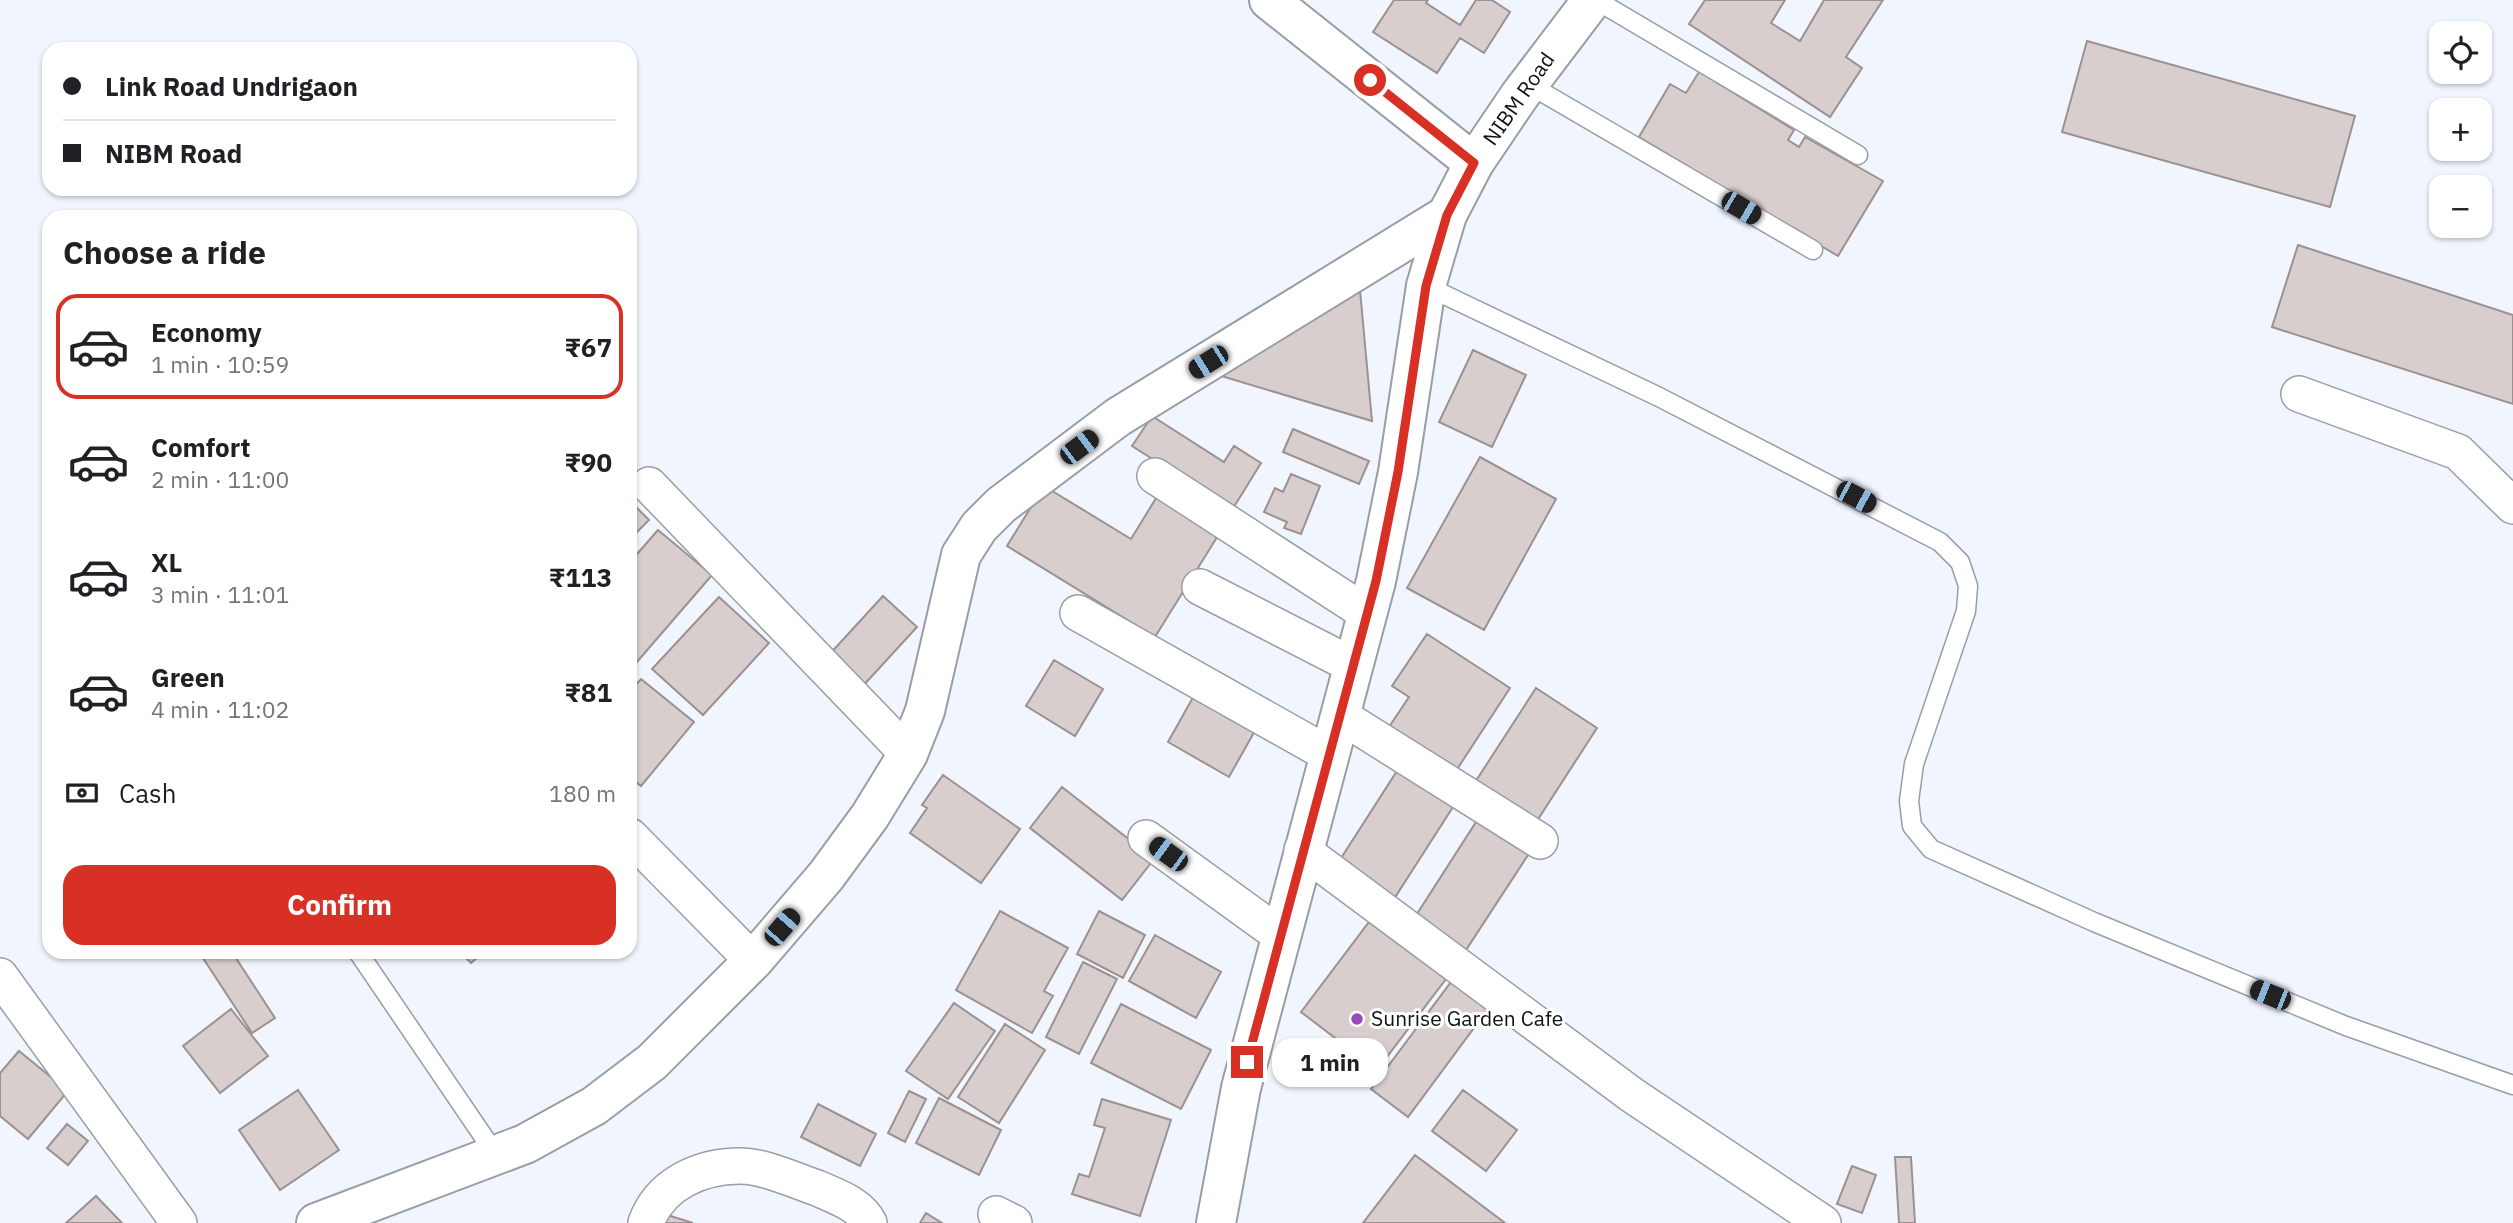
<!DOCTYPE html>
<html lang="en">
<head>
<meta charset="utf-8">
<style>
  :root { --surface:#fff; --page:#f2f2f2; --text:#202124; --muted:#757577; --line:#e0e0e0; --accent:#d93025 }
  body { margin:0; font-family:"IBM Plex Sans",sans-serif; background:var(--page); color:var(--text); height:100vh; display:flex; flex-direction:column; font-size:26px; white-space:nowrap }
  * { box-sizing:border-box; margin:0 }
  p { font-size:23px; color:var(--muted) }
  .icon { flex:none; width:38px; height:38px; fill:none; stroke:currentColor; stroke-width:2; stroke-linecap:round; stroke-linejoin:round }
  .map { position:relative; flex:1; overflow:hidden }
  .sheet { position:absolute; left:42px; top:210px; width:595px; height:749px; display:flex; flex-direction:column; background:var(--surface); border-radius:21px; box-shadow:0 2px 5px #0004 }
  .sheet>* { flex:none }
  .hud { position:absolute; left:42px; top:42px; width:595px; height:154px; border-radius:21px; box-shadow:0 2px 5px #0004; display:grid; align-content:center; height:154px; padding:0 21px; background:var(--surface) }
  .buttons { position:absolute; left:2429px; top:21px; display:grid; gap:14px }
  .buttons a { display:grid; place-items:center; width:63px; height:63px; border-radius:14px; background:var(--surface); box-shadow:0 2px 5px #0004; font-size:35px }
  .end { position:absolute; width:32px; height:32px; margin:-16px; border:9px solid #d93025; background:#fff; box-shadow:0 0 0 4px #fff }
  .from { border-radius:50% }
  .bubble { position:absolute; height:49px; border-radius:21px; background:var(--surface); box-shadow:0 2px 5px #0004; font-size:23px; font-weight:700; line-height:49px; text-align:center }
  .car { position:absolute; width:21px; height:42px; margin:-21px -10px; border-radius:9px; box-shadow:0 0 5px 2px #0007; background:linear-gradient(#222 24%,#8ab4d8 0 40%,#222 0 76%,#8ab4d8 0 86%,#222 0) }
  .hud b { display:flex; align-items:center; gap:24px; height:66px; font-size:26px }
  .hud b+b { border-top:2px solid var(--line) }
  .hud i { width:18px; height:18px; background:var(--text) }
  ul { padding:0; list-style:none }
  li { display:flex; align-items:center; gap:21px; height:105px; margin:0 14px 10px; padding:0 7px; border:4px solid transparent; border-radius:21px }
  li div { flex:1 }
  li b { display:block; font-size:26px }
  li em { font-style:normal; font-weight:700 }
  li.current { border-color:var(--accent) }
  li>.icon { width:63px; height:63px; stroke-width:1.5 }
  h2 { padding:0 21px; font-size:32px; line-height:84px }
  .pay { display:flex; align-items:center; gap:18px; height:77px; padding:0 21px; font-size:26px }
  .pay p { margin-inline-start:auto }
  .cta { display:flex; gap:14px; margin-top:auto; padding:14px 21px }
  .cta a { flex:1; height:80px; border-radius:21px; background:var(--accent); color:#fff; font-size:28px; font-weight:700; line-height:80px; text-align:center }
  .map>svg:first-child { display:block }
</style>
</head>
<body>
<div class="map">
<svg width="2513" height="1223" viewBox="0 0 2513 1223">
  <rect width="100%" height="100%" fill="#f1f6fe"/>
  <path fill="#d8cecd" stroke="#9a9190" stroke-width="2" d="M1394,0h34l-2,3 34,22 16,-25h16l18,12 -26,41 -24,-15 -23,35 -64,-41z
    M1705,0h80l-14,23 29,18 24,-41h59l-37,57 16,11 -32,49 -141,-93z
    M2087,41l268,75 -25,91 -268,-75z
    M1702,67l17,10 -3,5 78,48 -6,10 11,7 6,-10 78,44 -45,75 -199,-119 31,-53 16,9z
    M2298,245l215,70v89l-241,-77z
    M1359,279l13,142 -151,-45z
    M1473,350l53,25 -34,72 -53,-25z
    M1152,416l72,46 10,-16 27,17 -29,47 -100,-64z
    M1293,429l76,32 -10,23 -76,-32z
    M1480,457l76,42 -72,131 -77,-42z
    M1291,474l29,12 -19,48 -17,-6 3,-6 -23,-10 11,-24 8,4z
    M1044,486l87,53 27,-44 61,39 -64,103 -148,-91z
    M630,501l19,19 -19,19z
    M658,530l54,45 -82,95v-108z
    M883,596l34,31 -56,61 -34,-31z
    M719,597l50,46 -66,72 -51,-46z
    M1427,634l83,54 -56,86 -67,-44 22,-33 -17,-11z
    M1054,660l49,29 -28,47 -49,-30z
    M641,679l53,43 -53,64 -11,-9v-86z
    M1536,688l61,40 -64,99 -61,-40z
    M1196,692l61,35 -28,50 -61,-35z
    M1404,760l56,36 -68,106 -56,-36z
    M943,775l77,54 -39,54 -71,-50 17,-25 -5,-3z
    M1062,787l92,72 -32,41 -92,-72z
    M1478,819l52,33 -64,98 -51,-33z
    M1000,911l68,37 -24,43 9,5 -21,37 -76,-43z
    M1099,911l46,24 -22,43 -46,-24z
    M1369,922l77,57 -69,91 -76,-58z
    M1155,935l66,37 -25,46 -67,-37z
    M199,952h33l43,66 -23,15z
    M460,952h24l-13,11z
    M1083,962l34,17 -38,75 -33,-17z
    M1451,982l37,27 -80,108 -37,-28z
    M954,1003l41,28 -47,68 -42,-28z
    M1121,1004l90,46 -30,59 -90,-46z
    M231,1009l37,47 -48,37 -37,-47z
    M1005,1024l40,26 -46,73 -41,-26z
    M19,1051l49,40 -40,48 -28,-23v-43z
    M298,1090l41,60 -59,40 -41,-60z
    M1463,1090l54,40 -31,41 -54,-40z
    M909,1091l17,8 -21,43 -17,-9z
    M939,1098l62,32 -22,45 -63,-32z
    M1102,1099l69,21 -31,96 -68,-22 7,-20 10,3 16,-49 -11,-3z
    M818,1104l58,30 -16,32 -59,-29z
    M67,1124l21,17 -20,24 -21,-17z
    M1415,1155l90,68h-142z
    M1895,1157h16l4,66h-16z
    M1852,1166l24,9 -14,38 -25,-9z
    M96,1196l26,27h-56z
    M661,1213l32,10h-35z
    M926,1213l16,10h-22z"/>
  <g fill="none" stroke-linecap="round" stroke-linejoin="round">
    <g stroke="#999ea5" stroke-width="21">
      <path id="service" d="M1596,0l262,155
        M1528,84l285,166
        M1426,286l233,111 281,145 20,20 8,24 -2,25 -52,153 -5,37 3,25 19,23 163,73 252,104 167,59
        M358,952l138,203"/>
    </g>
    <g stroke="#999ea5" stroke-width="38">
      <path id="minor" d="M2299,394l159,58 55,54
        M1155,476l213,138
        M649,485l259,269
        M1200,587l154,79
        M1078,613l252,142
        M1341,716l199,125
        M630,836l123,125
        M1146,838l134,97
        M1302,850l330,245 191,128
        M0,976l179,247
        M996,1214l18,9
        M646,1223c14,-39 54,-57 94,-57 24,0 54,14 77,22 18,8 43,16 52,35"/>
    </g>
    <g stroke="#999ea5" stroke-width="42">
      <path id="tertiary" d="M1269,0l205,163
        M316,1223l209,-79 69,-38 58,-44 101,-101 73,-85 44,-60 38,-62 17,-43 36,-156 18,-28 22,-22 117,-88 329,-202"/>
    </g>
    <g stroke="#999ea5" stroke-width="42">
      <path id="secondary" d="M1216,1223l25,-135 135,-507 22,-109 28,-186 21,-71 27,-52 46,-68 72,-95"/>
    </g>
    <use href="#service" stroke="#fff" stroke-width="18"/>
    <use href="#minor" stroke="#fff" stroke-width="35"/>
    <use href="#tertiary" stroke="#fff" stroke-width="38"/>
    <use href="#secondary" stroke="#fff" stroke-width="38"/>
  </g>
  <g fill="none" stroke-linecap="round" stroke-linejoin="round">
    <path stroke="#d93025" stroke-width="9" d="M1247,1062l129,-481 22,-109 28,-186 21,-71 27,-52 -104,-83"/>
  </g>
  <circle fill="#964abc" stroke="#fff" stroke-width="2.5" cx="1357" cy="1019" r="7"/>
  <g text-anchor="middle" stroke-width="6" stroke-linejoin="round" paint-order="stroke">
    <g font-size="21" fill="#101214" stroke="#fff">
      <text transform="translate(1519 99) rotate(-55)" y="7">NIBM Road</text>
    </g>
    <g font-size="21" fill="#101214" stroke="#fff" text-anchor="start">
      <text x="1371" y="1026">Sunrise Garden Cafe</text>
    </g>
  </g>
</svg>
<div class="buttons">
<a><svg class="icon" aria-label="locate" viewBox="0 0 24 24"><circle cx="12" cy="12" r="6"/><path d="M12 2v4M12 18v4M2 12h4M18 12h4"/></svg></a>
<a>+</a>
<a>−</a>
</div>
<i class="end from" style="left:1370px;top:80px"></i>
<i class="end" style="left:1247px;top:1062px"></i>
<div class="bubble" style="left:1272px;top:1038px;width:116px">1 min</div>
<i class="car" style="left:1741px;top:208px;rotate:120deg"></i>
<i class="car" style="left:1208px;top:362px;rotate:238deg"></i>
<i class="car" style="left:1079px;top:447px;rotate:53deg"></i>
<i class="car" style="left:1856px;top:497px;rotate:118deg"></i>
<i class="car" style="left:1168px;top:854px;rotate:306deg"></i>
<i class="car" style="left:782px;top:927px;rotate:41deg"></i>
<i class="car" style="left:2270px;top:995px;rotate:292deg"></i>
<div class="hud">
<b><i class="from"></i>Link Road Undrigaon</b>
<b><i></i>NIBM Road</b>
</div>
<section class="sheet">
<h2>Choose a ride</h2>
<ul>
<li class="current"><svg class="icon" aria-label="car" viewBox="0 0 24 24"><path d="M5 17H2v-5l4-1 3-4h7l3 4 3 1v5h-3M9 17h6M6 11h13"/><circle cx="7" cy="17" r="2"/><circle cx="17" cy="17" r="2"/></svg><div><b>Economy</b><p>1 min · 10:59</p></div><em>₹67</em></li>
<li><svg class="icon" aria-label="car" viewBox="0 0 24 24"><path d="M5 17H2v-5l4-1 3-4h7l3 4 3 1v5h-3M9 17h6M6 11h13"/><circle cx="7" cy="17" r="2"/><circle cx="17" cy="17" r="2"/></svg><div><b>Comfort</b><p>2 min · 11:00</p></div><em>₹90</em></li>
<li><svg class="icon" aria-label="car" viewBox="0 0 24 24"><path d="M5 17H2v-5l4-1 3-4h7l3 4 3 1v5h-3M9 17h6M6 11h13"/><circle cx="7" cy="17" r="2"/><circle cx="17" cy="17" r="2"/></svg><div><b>XL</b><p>3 min · 11:01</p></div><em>₹113</em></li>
<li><svg class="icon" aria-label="car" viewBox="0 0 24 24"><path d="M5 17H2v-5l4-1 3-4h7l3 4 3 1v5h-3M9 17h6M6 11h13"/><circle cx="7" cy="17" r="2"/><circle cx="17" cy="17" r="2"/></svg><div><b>Green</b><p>4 min · 11:02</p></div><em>₹81</em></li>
</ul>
<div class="pay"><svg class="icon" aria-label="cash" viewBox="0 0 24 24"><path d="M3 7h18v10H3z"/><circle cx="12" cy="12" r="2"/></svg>Cash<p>180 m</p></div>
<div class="cta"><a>Confirm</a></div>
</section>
</div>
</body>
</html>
